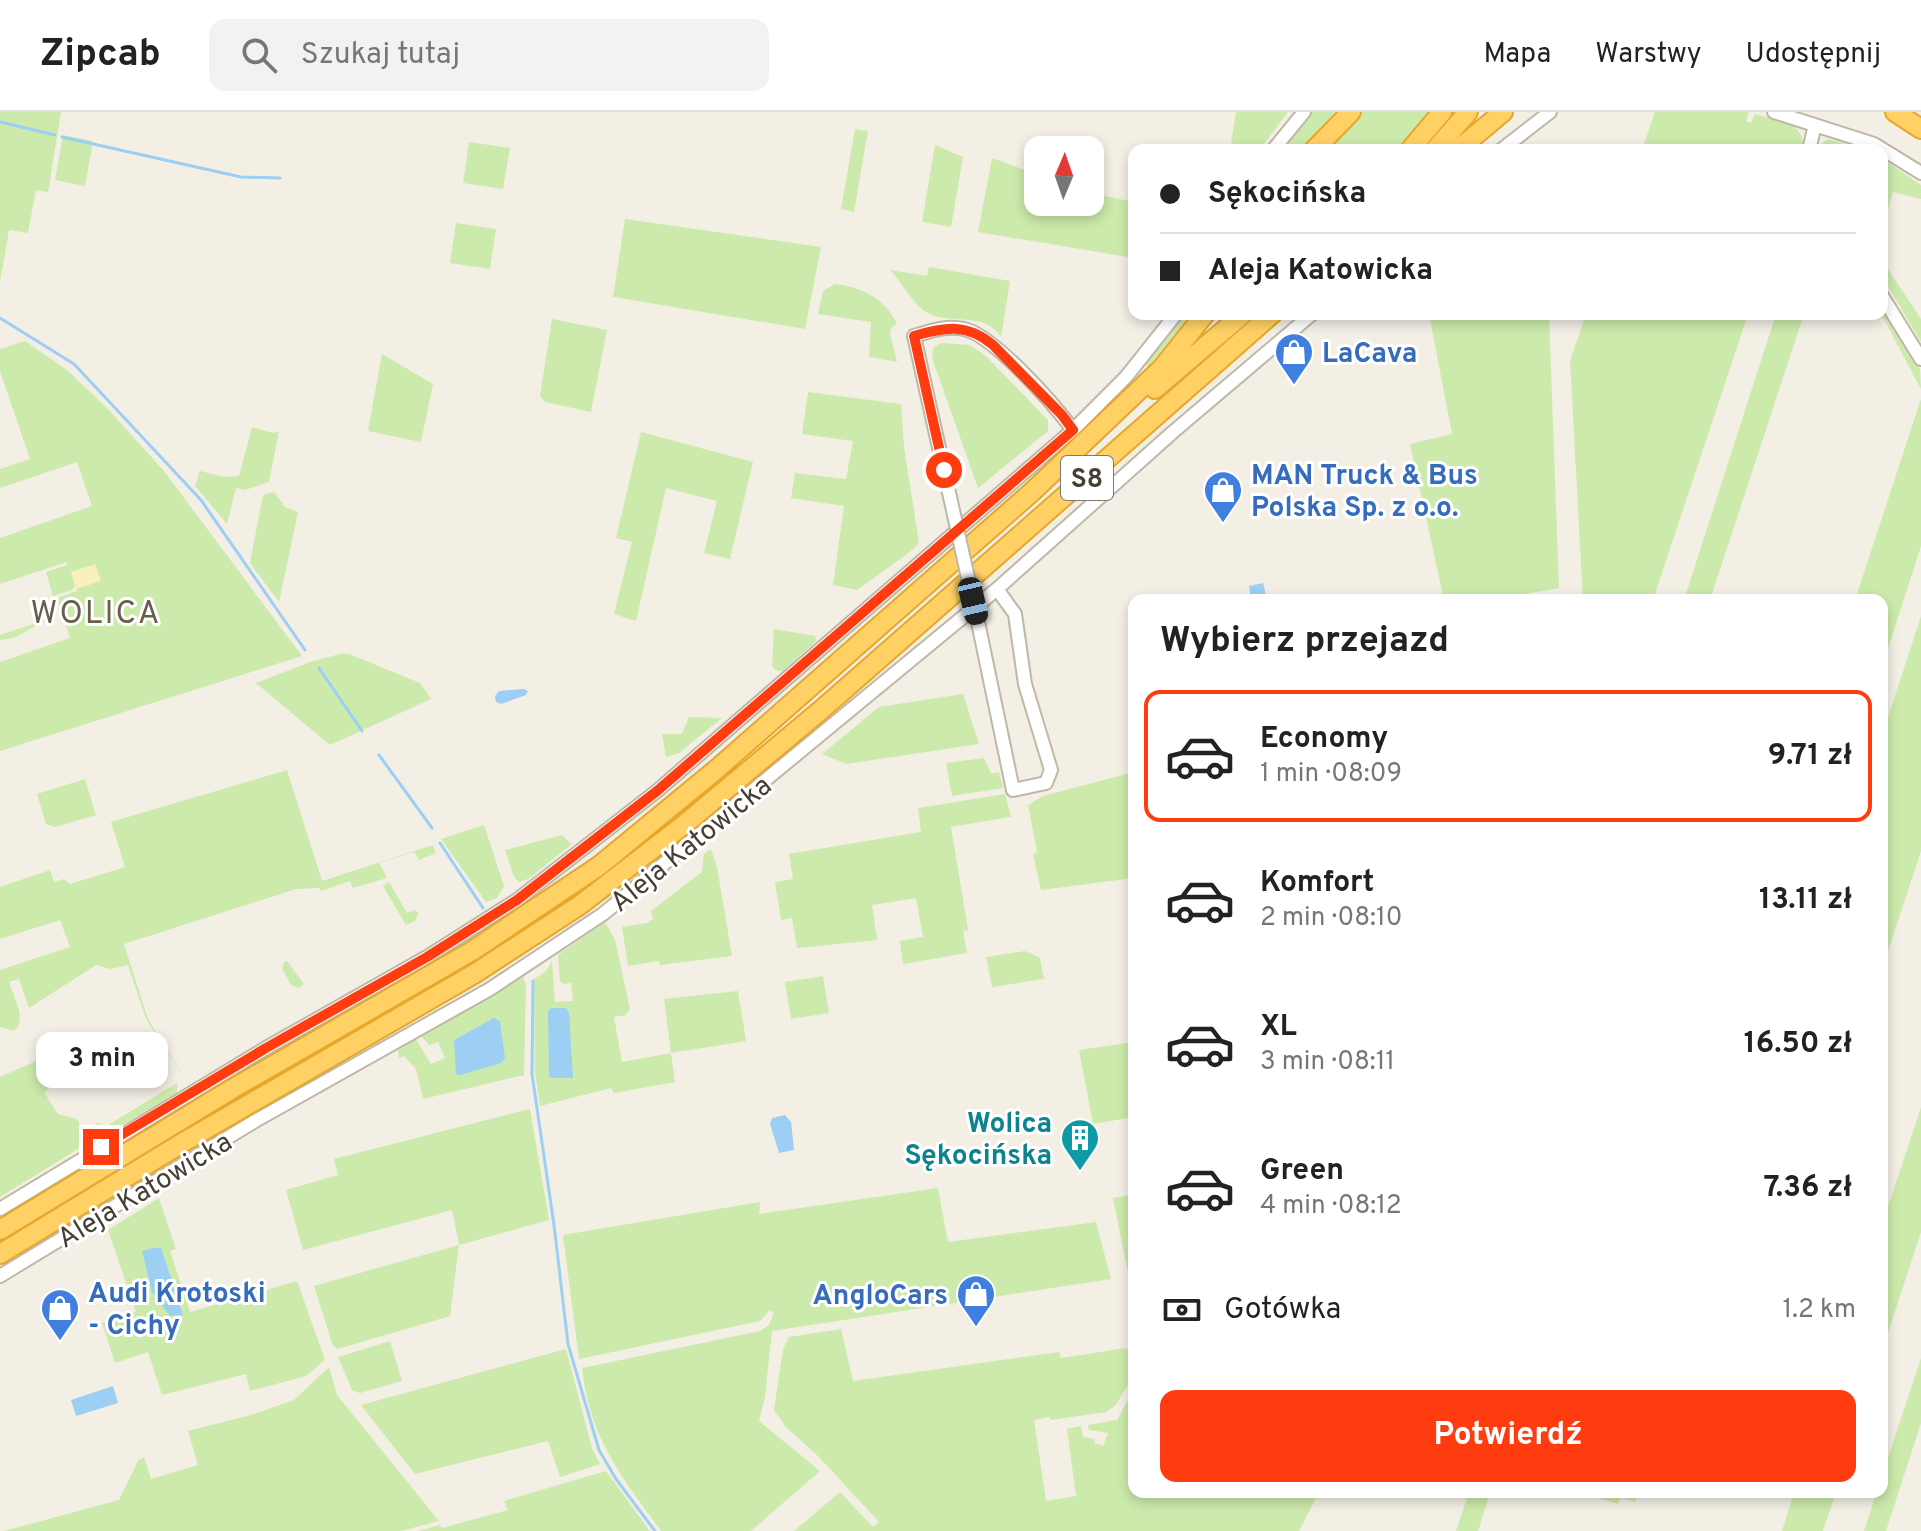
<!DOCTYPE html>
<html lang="pl">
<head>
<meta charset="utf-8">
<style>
  :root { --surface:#fff; --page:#f2f2f2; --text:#222; --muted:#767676; --line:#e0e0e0; --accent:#ff3c10 }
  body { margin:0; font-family:Overpass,sans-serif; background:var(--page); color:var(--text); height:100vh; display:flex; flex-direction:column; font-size:30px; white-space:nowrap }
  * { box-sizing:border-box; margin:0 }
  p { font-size:26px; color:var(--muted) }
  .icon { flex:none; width:44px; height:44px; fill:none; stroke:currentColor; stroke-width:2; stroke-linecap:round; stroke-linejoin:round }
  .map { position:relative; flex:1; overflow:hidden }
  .panel { position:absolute; left:1128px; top:482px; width:760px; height:904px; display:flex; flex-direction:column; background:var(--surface); border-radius:16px; box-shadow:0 4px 12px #0003 }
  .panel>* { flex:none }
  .banner { position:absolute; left:1128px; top:32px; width:760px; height:176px; border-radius:16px; box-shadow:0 4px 12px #0003; display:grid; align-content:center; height:176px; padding:0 32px; background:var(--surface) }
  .needle { width:52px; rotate:2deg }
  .tools { position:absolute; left:1024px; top:24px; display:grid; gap:16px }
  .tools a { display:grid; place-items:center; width:80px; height:80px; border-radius:16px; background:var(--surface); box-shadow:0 4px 12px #0003; font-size:40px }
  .end { position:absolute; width:36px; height:36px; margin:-18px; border:10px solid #ff3c10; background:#fff; box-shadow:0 0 0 4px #fff }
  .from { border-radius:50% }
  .bubble { position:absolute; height:56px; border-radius:16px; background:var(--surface); box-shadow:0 4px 12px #0003; font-size:26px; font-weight:700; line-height:56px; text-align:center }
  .car { position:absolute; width:24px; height:48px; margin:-24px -12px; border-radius:10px; box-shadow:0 0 6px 2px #0007; background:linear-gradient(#222 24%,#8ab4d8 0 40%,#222 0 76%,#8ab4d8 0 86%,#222 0) }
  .banner b { display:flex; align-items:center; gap:28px; height:76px; font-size:30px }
  .banner b+b { border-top:2px solid var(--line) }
  .banner i { width:20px; height:20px; background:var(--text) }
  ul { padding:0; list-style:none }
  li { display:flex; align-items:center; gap:24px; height:132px; margin:0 16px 12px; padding:0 16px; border:4px solid transparent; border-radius:16px }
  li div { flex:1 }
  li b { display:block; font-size:30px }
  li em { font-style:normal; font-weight:700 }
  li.current { border-color:var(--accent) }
  li>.icon { width:72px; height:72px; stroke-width:1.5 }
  h2 { padding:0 32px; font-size:36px; line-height:96px }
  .pay { display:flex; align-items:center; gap:20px; height:88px; padding:0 32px; font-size:30px }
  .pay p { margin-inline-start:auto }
  .primary-button { display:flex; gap:16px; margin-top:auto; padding:16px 32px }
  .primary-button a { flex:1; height:92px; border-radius:16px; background:var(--accent); color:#fff; font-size:32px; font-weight:700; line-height:92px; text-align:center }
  header { display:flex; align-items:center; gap:48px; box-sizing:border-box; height:112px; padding:0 40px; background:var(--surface); border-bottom:2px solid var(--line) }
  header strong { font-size:38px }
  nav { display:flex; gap:44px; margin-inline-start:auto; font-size:28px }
  .search { width:560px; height:72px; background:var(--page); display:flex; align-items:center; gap:20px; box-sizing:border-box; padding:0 28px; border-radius:16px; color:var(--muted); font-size:30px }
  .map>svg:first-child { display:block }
</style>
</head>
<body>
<header>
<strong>Zipcab</strong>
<div class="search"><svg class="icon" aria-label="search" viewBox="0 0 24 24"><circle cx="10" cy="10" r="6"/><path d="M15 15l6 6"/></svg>Szukaj tutaj</div>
<nav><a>Mapa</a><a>Warstwy</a><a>Udostępnij</a></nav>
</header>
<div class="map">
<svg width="1921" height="1419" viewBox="0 0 1921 1419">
  <rect width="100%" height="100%" fill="#f3efe5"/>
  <path fill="#cceaab" d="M0,0h61l-13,80 -12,-2 -8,43 -19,-3 -9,52z
    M1236,0h52l-28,37 -29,-6z
    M1310,0h25l-35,38h-20z
    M1362,0h67l-33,38h-72z
    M1655,0h94l-3,9 5,2 4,-9c24,7 50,7 48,36h-161z
    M855,17l13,2 -14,81 -13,-3z
    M63,23l30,6 -8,45 -30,-6z
    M1828,27l36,11h-44l2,-7z
    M469,30l41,6 -7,41 -40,-6z
    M935,33l28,12 -12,70 -29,-5z
    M992,46l46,17v27h52v-9l44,9v56l-156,-26z
    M1884,48l37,25v14l-28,-7 -11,38z
    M625,107l196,28 -16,82 -192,-32z
    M456,111l40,6 -6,40 -40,-6z
    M1882,148l39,59v23l-39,-66z
    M929,155l81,14 -9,56c-18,-28 -57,-10 -78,-27 -10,-8 -23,-29 -33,-40l37,6z
    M835,172c27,3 51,15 62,40l-5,3 -2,6 7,29 -28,-5 2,-35 -53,-8 5,-23z
    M1882,193l38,64 1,20 -40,-75z
    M1182,202h9l-43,53 -5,-5z
    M1429,202h120l10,274 -69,12h-46l-34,-156 42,-10z
    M1586,202h162l-95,286h-70l-13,-239z
    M1776,202h28l-94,286h-26z
    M552,207l55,11 -16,82 -46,-10 -5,-6z
    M25,229l42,29 41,39 56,62 138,185 -302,95v-89l70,-24 -13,-40 20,-7 -2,-5 -3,4 -19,6 -7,-24 21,-7v-3l-67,22v-46l92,-32 -15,-44 -77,26v-19l30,-10 -30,-88v-22z
    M941,231l29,2 17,12 61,63v11l-70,57 -46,-130 1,-10z
    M382,242l51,30 -12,58 -53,-11z
    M808,280l93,12 3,43 15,96 -8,8 -54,39 -24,-5 11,-79 -53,-8 4,-25 51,6 7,-38 -51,-7z
    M1921,287v147l-39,121v-67h-27z
    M252,315l21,6 6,-2 -10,51 -24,8 -9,-2 -9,36 -32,-38 5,-15 25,6 14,-1z
    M641,320l112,30 -23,97 -26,-6 13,-52 -51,-13 -30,133 -22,-7 18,-72 -16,-4z
    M274,380l11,15 13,5 -19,90 -29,-39 13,-68z
    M1921,504v235l-39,118v-233z
    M48,507l-32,18 -16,3v-5z
    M774,517l41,7 1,5 -33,30h-5l-6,-4z
    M340,542h9l71,29 11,16 -101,46 -74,-62 54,-21z
    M963,582l16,50 -133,20 -24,-10 57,-47z
    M689,605l33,1 -43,35 -13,4 -4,-23h20z
    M984,646l7,16 8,-2 4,16 -51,8 -6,-33z
    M287,658l35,111 111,-36 3,8 -17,7 -5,-8 -35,11 8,15 -34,10 -3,-7 -29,10 -2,-3 -23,1 -172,55 24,75 41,67 -43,-67 -18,-54 -17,4 -15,-4 -67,43 -10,-29 -10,3c4,14 19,38 5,49l-14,-4v-57l70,-23 -10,-27 -60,19v-52l50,-17 4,12 10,-3 6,5 55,-17 -14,-45z
    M1134,660v106l-93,12 -8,-36 4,-2 -9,-47 15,-9z
    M85,667l11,36 -41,12 -9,-3 -9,-30z
    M1005,682l6,23 -60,10 17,103 -5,1 4,22 -64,11 -3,-23 23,-4 -7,-39 -44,7 5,35 -80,8 -5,-30 -11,2 -6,-38 18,-3 -4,-25 132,-22 -3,-24z
    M484,713l20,61 -7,12 -11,4 -45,-63z
    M562,723l10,9 -44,35 -9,3 -5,-5 -9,-27z
    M711,737l6,18 15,89 -72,9 -1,-4 -31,5 -6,-39 25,-4 6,-4 -2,-8 51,-39 2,-18z
    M389,770l18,31 7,-3 5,3 -4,8 -9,4 -23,-39z
    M605,810l10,18 15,69 -4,6 -12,2 8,45 49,-9 -7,-54 74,-8 8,50 -75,12 4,29 -61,11 -3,-5 -71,18 -5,-33 -1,-94 12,-8 6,-10 3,41 18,-1 -2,-18 -7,1 -4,-3 -2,-26z
    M1025,839l15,7 4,21 -52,8 -6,-30z
    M287,849l17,23 -5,4 -8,-3 -9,-16 2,-7z
    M823,864l6,37 -38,6 -6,-37z
    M523,865l3,7 -2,91 -101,24 -7,-30 -12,-13 -5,2 -1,-8 18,-11 15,25 14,-6 -7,-16 -9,3 -8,-9z
    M1134,930v75l-41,7 -14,-74z
    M36,949l8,2 2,5 -5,3 6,10 5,-2 3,5 -11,8 14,22 19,5 11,24 -88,54v-120z
    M177,971v10l-69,40 -8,-2 -4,-9 9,5z
    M1921,995v125l-39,119v-126z
    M530,997l19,111 -90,25 -9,71 -112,33 -5,-3 -19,-60 145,-41 -7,-35 -149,40 -17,-60 52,-15 -4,-16z
    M938,1076l10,54 148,-20 15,57 -339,52 -7,66 -6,24 61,50 -69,60h-90c-40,-56 -71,-91 -79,-163l178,-37 9,-6 5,-12 -4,-3 -10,11 -181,38 -16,-124 197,-33 -1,12z
    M1134,1082v104h-1l-20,-100z
    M159,1086l17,51 -6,2 20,61 107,-31 28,79 -19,16 -56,15 -4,-17 -84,21 -14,-43 -33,11 -13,-40 34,-11 -28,-82z
    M841,1217l12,52 206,-29 2,6 65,-10 8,11v15l-18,31 -10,7 -56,8v-3l-16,3 12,81 30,-5 -9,-67 14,-3 2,11 12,2 -1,4 9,3 5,-13 -19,-3 -1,-5 29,-5 17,-31v103h185l-20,39h-505l46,-39 33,35 6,-5 -60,-65 -33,-30 -12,-17 9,-61 6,-12z
    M390,1229l12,40 -42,12 -8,-3 -14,-33z
    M566,1237l26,99 8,16 -40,13 -12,-36 -133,33 -54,-69z
    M1921,1246v65l-35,108h-22l13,-39h5v-16z
    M329,1255l8,28 102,126 -38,10h-397l115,-31 19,-39 6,-4 7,22 47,-14 -10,-34 63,-16 43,-15z
    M606,1359l44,60h-232l22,-6 2,3 66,-18 -4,-9z
    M1469,1380h21l-11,37 -1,2h-22z
    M1601,1380h38l-4,10 -14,-5 -3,7 -19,-6z
    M1794,1380h42l-13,39h-41z"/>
  <path fill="#faefbe" d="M95,452l6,17 -25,8 -5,-17z"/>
  <path fill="#9dcef4" d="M1263,471l4,17h-16l-2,-14z
    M524,577l4,2 -2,4 -25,9 -5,-2 -1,-6 4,-5z
    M551,896h15l3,5 4,65h-21l-3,-2 -1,-65z
    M494,906l6,3 5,37 -4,5 -41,12 -4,-1 -2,-34z
    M785,1003l6,7 3,28 -15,3 -9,-29 2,-6z
    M153,1136h8l22,67 -13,1 -18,-24 -10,-41z
    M113,1274l5,17 -42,13 -5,-16z"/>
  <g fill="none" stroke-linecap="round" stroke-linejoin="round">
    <path stroke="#9dcef4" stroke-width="3" d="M0,10l55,13
      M62,25l179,40 39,1
      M0,206l74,46 127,136 104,150
      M319,556l43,63
      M379,643l53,73
      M440,731l43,65
      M533,869l-1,93 22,151 14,119 31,106 17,29 39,52"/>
    <g stroke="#bfb8a7" stroke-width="16">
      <path id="minor" d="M1774,0l100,32 47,29
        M1273,38l31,-38
        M1501,38l49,-38
        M1809,38l6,-25
        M1882,184l39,63
        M950,385l-36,-161c16,-5 33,-11 50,-7 29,6 90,75 109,101
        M979,515l34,163 33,-7 5,-13 -26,-86 -10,-70 -18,-25
        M0,1097l266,-161 161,-91 90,-57 140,-109 416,-361 53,-53 50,-63
        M0,1164l255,-155 235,-132 113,-75 394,-325 176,-157 139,-118"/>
    </g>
    <g stroke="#e6a72c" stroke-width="22">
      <path id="highway" d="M1895,0l26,17
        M1460,36l43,-36
        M1314,38l37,-38
        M1410,38l32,-38
        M1435,38l33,-38
        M1155,277l88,-75
        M0,1118l232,-141 240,-138 127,-85 119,-98 315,-277 128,-122 44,-55
        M0,1142l182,-111 292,-169 106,-69 106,-82 135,-113 451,-396"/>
    </g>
    <use href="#minor" stroke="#fff" stroke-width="12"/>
    <use href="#highway" stroke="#ffd064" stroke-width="18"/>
    <g stroke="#bfb8a7" stroke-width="16" stroke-linecap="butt">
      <path id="minor-bridge" d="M950,385l29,130"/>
    </g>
    <use href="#minor-bridge" stroke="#fff" stroke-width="12"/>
  </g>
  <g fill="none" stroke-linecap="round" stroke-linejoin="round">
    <path stroke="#ff3c10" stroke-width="10" d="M101,1035l165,-99 161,-91 90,-57 140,-109 416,-361 -11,-15 -69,-70c-26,-22 -48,-18 -79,-9l30,134"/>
  </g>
  <defs>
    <g id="shop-pin" transform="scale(2)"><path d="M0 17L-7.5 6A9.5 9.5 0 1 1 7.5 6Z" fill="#3f7fe0" stroke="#fff"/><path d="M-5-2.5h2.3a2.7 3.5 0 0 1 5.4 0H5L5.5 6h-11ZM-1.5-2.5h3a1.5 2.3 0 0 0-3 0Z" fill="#fff"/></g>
    <g id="building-pin" transform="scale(2)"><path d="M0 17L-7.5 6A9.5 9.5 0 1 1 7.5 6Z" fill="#0f9aa8" stroke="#fff"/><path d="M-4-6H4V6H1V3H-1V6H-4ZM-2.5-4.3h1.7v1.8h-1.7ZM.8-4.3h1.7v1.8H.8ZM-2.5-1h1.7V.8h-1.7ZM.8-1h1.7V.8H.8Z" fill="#fff"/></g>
  </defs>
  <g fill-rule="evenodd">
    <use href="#shop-pin" x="1294" y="240"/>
    <use href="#shop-pin" x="1223" y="378"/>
    <use href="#building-pin" x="1080" y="1026"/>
    <use href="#shop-pin" x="976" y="1182"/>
    <use href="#shop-pin" x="60" y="1196"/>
  </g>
  <g text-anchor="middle" stroke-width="6" stroke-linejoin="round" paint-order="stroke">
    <rect fill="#fff" stroke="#7e7971" stroke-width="2" x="1061" y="344" width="52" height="44" rx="6"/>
    <g font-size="26" font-weight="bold" fill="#464034">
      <text x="1087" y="375">S8</text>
    </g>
    <g font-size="28" font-weight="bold" fill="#366cbe" stroke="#fff" text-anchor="start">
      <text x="1322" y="250">LaCava</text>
      <text x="1251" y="372">MAN Truck &amp; Bus<tspan x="1251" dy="32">Polska Sp. z o.o.</tspan></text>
      <text x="88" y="1190">Audi Krotoski<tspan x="88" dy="32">- Cichy</tspan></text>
      <text x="948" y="1192" text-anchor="end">AngloCars</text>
    </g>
    <g font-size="28" fill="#464034" stroke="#fff">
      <text transform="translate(690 731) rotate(-39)" y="10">Aleja Katowicka</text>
      <text transform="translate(144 1077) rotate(-31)" y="10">Aleja Katowicka</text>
    </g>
    <g font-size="28" font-weight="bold" fill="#0d838f" stroke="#fff" text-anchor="end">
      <text x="1052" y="1020">Wolica<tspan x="1052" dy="32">Sękocińska</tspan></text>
    </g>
    <g font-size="32" letter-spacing="2" fill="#695e4b" stroke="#fff">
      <text x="96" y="511">WOLICA</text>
    </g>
  </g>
</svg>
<div class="tools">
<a><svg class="needle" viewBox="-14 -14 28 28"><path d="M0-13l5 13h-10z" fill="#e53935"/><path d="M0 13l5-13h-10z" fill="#767676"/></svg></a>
</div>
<i class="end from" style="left:944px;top:358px"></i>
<i class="end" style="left:101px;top:1035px"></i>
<div class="bubble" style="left:36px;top:920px;width:132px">3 min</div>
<i class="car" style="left:973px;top:489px;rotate:167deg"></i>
<div class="banner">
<b><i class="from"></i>Sękocińska</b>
<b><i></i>Aleja Katowicka</b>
</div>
<section class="panel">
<h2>Wybierz przejazd</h2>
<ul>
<li class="current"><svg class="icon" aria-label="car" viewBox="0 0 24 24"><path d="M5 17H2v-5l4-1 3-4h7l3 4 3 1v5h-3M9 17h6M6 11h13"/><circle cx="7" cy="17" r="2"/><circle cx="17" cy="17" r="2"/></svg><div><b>Economy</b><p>1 min · 08:09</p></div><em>9.71 zł</em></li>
<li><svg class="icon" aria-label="car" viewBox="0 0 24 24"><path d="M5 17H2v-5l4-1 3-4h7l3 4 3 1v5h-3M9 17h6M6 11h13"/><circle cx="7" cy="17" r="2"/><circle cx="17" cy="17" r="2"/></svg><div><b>Komfort</b><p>2 min · 08:10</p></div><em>13.11 zł</em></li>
<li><svg class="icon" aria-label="car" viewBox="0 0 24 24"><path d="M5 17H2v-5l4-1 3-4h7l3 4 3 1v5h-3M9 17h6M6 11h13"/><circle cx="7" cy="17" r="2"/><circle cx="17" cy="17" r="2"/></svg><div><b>XL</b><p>3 min · 08:11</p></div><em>16.50 zł</em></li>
<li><svg class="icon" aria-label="car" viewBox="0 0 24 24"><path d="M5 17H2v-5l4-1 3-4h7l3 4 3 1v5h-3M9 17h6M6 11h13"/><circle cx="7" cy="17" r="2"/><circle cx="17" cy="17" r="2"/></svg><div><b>Green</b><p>4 min · 08:12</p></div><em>7.36 zł</em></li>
</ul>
<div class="pay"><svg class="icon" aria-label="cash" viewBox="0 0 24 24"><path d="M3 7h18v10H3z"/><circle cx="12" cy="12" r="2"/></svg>Gotówka<p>1.2 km</p></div>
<div class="primary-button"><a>Potwierdź</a></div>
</section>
</div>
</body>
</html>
